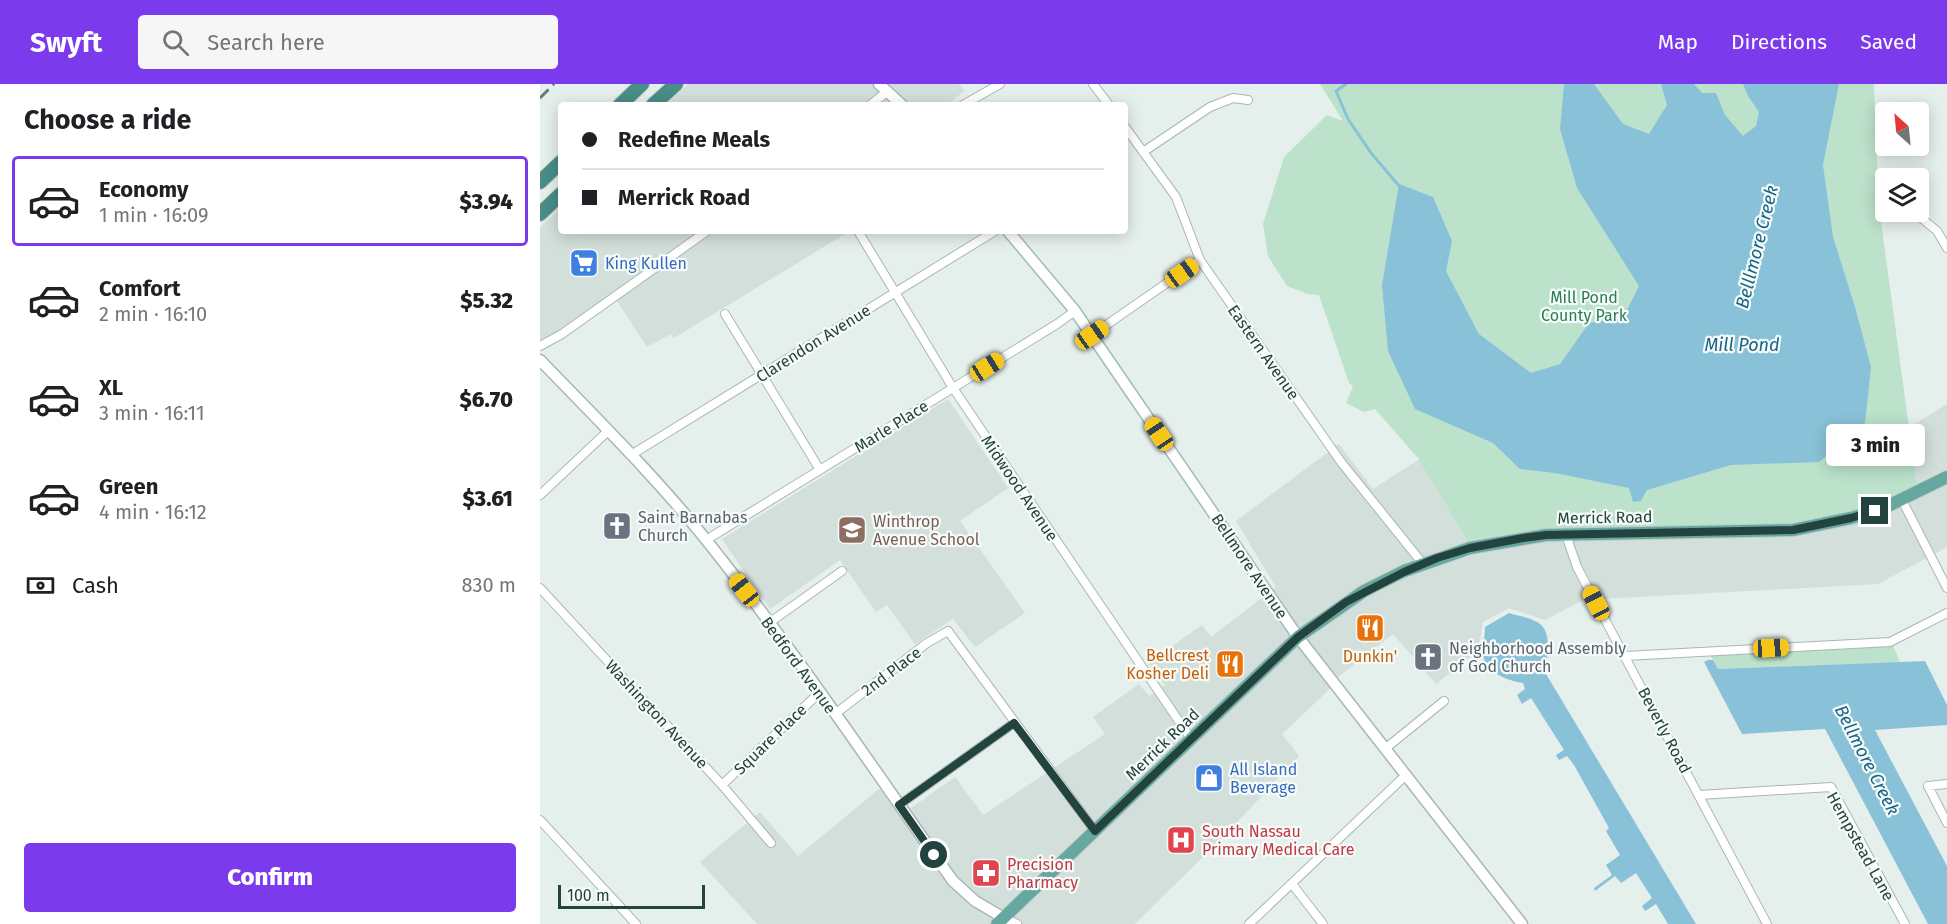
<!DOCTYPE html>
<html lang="en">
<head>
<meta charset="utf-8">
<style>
  :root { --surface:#fff; --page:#f6f6f6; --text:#202124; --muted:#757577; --line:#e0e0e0; --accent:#7c3aed }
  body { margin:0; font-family:"Fira Sans",sans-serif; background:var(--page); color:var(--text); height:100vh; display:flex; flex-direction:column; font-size:22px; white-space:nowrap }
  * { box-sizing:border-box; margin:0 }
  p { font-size:20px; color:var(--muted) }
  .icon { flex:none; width:33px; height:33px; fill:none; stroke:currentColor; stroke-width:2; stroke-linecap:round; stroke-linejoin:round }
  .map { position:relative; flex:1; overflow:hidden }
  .drawer { display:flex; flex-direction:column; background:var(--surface); width:540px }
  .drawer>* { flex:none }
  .guide { position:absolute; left:18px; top:18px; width:570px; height:132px; border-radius:6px; box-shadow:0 3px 15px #0003; display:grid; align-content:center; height:132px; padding:0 24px; background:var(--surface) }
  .needle { width:39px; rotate:333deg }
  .controls { position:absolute; left:1335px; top:18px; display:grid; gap:12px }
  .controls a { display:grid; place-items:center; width:54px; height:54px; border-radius:6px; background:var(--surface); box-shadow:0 3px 15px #0003; font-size:30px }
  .scale { position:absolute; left:18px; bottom:15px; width:147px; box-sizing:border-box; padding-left:6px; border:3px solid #22433e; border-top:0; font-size:16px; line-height:21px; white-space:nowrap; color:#22433e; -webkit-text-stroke:4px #f6fbf9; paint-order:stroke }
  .end { position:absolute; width:27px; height:27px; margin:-14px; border:8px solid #22433e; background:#fff; box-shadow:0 0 0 3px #fff }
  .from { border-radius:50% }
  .bubble { position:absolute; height:42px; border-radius:6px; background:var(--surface); box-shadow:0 3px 15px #0003; font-size:20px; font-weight:800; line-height:42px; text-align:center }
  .car { position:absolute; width:18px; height:36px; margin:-18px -9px; border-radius:8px; box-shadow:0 0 4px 2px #0007; background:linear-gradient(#f5c518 24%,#345 0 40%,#f5c518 0 76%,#345 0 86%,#f5c518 0) }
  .guide b { display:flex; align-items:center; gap:21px; height:57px; font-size:22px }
  .guide b+b { border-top:2px solid var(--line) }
  .guide i { width:15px; height:15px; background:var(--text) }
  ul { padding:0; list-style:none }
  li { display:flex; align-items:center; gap:18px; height:90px; margin:0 12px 9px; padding:0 12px; border:3px solid transparent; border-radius:6px }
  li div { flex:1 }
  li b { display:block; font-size:22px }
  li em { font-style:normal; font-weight:800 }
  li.selected { border-color:var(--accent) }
  li>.icon { width:54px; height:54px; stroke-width:1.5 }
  h2 { padding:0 24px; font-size:27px; line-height:72px }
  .pay { display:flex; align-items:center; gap:15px; height:66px; padding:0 24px; font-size:22px }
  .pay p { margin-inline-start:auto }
  .action { display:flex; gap:12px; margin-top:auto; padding:12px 24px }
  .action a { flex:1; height:69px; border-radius:6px; background:var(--accent); color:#fff; font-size:24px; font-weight:800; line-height:69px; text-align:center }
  header { display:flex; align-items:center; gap:36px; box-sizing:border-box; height:84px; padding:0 30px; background:var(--accent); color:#fff }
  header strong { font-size:28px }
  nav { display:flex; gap:33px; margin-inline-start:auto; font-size:21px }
  .search { width:420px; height:54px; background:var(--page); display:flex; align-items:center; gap:15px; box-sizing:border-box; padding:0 21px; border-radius:6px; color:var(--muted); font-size:22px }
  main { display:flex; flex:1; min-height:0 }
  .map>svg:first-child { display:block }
</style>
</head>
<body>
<header>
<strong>Swyft</strong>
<div class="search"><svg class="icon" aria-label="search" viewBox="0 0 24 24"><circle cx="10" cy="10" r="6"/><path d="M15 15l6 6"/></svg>Search here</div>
<nav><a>Map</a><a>Directions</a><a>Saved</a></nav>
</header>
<main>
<section class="drawer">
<h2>Choose a ride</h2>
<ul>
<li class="selected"><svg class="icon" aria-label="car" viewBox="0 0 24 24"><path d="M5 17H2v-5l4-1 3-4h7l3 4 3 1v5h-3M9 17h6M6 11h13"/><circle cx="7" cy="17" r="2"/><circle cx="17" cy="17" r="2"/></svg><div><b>Economy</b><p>1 min · 16:09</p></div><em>$3.94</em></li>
<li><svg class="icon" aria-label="car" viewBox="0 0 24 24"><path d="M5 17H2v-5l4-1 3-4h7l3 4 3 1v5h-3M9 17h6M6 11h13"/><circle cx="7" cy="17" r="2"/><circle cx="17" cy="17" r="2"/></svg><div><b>Comfort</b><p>2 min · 16:10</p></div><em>$5.32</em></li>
<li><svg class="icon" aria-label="car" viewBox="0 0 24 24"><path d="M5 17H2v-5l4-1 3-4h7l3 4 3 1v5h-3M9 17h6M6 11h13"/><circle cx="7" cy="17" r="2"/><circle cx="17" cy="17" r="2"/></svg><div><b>XL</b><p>3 min · 16:11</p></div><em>$6.70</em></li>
<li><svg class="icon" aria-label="car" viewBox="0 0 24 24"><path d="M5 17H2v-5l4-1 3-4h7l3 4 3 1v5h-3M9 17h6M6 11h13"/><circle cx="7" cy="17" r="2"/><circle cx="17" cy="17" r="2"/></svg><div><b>Green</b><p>4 min · 16:12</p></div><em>$3.61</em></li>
</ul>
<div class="pay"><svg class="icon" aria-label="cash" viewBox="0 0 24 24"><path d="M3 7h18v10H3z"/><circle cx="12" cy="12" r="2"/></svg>Cash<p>830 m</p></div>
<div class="action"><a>Confirm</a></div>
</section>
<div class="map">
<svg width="1407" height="840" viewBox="0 0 1407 840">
  <rect width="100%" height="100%" fill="#e5efec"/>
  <path fill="#d3dfdb" d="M148,0h271l5,7 -17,14h-281z
    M21,123v24h289l-176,107 -3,-4 -24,13 -32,-49 -75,50v-121z
    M408,315l60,89 -48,33 65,92 -50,34 -22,-28 -38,25 -28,-39 -11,7 -36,-52 -70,49 -48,-70z
    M1407,320v143l-69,37 -295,16 -38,20 -36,-12 -26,14 -5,29 -42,33 -43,-50 -61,48 2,3 -52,49 17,22 -72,77 -92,91h-378l-57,-62 60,-50 38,44 81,-67 28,22 48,-34 28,38 122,-81 -12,-17 46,-33 10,12 16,-11 -17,-22 54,-38 9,12 65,-50 -40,-66 103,-77 34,45 47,-30 94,73 45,-3 91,-2 267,-40 -7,-60z"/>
  <path fill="#bce2cb" d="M780,0h554l5,123 38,280c-12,6 -24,13 -37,18 -104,33 -215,18 -322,24 -31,1 -60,6 -90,12l-50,-83 -43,-49 -11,3 -18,-9 7,-17 -4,-3 -30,-88 -11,-1 -21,-8 -19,-30 -5,-32 21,-67 43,-42 16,6z
    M1352,559l8,19 -182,7 -9,-16z"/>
  <path fill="#89c2d8" d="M1024,0h30l29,40 26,10 18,-29 -6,-21h33l8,9h14l9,22 18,21 13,-10 3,-14 -11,-16 -5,-12h96l-16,81 10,72 22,70 16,60 -6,56 -46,39 -88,3 -84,25 -6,11 -8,1 -4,-14 -74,-15 -35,-4 -27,-26 -78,-34 -27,-58 -6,-66 17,-101 34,13 19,44 -6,30 33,63 52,39 29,-9 29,-41 34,-5 16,-32 -62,-98 -17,-59z
    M969,529c9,3 24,5 31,11 13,10 6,36 6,50l150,250h-28l-12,-20 -11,7 -3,-5 10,-8 -16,-25 -15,10 -6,-7 -20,15 -1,-3 18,-13 -6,-10 14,-10 -14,-24 3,-3 -35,-63 -7,-9 -8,4 -3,-5 8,-5 -33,-52 -9,6 -5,-9 8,-6 -2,-6c-14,-2 -38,-10 -40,-28 0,-9 2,-19 2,-28z
    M1168,576h5l5,9 207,-8 22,44v20l-72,5 72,136v58h-19l-103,-195 -83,5 -38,-72z"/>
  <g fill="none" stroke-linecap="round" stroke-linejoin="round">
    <path stroke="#89c2d8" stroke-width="3" d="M806,0l-10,7 12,28 23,34 29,34"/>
    <g stroke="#a7b8b4" stroke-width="10">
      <path id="minor" d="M553,0l16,21
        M330,21l18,-14
        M423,21l37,-21
        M585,43l51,70 24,63 141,202 82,102
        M603,68l67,-45 23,-9 15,2
        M1374,128l23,19 10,17
        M318,147l95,157 238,351
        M185,230l95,156
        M552,251l108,-75
        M0,262l22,-12 145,-103
        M91,371l364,-224
        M0,411l68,-64
        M1362,416l45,88
        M1026,451l11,32 190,357
        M166,456l351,-216 18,-13
        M0,504l182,197 49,58
        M229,539l73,-52
        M1085,572l265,-14 57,-29
        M295,630l92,-71 21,-12 147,200
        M846,664l58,-47
        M1407,700l-19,2 19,37
        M182,701l97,-92
        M1159,711l132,-8 74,137
        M359,721l115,-82
        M0,736l96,104
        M752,800l31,40
        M464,834l13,6
        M709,840l157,-149"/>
    </g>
    <g stroke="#a7b8b4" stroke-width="13">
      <path id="tertiary" d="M0,276c57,59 116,117 167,181 87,109 165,226 246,340l22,20 29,17
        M758,553l224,287"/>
    </g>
    <g stroke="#a2bcb6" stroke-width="13">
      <path id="secondary" d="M339,0l23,21
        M468,147l67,80 223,326"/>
    </g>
    <g stroke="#c1cac9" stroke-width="14">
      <path id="primary" d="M457,840l301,-287 66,-46 40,-20 66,-23 76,-13 247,-5 58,-12 33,-10 63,-31"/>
    </g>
    <g stroke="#c1cac9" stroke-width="16">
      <path id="trunk" d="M80,21l22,-21
        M113,21l23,-21
        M0,98l21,-20
        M0,130l21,-20"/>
    </g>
    <use href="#minor" stroke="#fff" stroke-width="8"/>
    <use href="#tertiary" stroke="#fff" stroke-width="10"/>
    <use href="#secondary" stroke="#fff" stroke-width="10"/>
    <use href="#primary" stroke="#66a89f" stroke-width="12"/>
    <use href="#trunk" stroke="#488d86" stroke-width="14"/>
    <path stroke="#5d7e79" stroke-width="3" stroke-dasharray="12 6" stroke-linecap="butt" d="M0,14l14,-14"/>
  </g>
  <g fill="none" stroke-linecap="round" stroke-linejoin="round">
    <path stroke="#22433e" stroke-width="8" d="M394,771l-35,-50 115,-82 81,108 203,-194 48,-35 58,-30 33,-14 33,-10 53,-10 23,-3 247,-5 58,-12 24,-7"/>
  </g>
  <defs>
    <g id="supermarket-square" transform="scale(1.5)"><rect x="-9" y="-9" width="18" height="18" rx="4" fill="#3f7fe0" stroke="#f6fbf9"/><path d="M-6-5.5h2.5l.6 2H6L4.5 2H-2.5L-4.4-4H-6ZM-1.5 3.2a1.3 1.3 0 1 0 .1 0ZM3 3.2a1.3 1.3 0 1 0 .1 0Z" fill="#fff"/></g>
    <g id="church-square" transform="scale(1.5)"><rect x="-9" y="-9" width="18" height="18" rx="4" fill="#6b7280" stroke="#f6fbf9"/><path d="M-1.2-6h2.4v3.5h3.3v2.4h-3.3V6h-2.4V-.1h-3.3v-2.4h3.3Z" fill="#fff"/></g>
    <g id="school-square" transform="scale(1.5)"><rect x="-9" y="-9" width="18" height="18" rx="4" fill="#8d6e63" stroke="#f6fbf9"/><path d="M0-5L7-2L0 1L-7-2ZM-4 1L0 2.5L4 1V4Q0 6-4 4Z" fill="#fff"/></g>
    <g id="restaurant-square" transform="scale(1.5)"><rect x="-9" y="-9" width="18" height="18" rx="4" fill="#e8710a" stroke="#f6fbf9"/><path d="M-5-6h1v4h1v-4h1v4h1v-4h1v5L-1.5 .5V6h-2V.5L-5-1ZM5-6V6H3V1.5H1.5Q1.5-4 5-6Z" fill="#fff"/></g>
    <g id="shop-square" transform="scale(1.5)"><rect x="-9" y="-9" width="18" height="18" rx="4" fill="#3f7fe0" stroke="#f6fbf9"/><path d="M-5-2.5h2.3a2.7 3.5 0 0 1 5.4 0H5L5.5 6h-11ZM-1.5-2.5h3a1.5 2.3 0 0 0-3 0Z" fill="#fff"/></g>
    <g id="hospital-square" transform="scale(1.5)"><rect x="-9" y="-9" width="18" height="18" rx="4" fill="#e0444e" stroke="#f6fbf9"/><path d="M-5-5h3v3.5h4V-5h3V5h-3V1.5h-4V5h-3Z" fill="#fff"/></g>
    <g id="pharmacy-square" transform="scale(1.5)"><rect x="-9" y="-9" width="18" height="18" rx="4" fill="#e0444e" stroke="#f6fbf9"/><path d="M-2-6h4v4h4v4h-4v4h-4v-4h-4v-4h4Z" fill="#fff"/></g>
  </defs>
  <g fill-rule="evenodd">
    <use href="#supermarket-square" x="44" y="179"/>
    <use href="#church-square" x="77" y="442"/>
    <use href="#school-square" x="312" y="446"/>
    <use href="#restaurant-square" x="830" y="544"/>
    <use href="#church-square" x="888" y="573"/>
    <use href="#restaurant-square" x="690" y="580"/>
    <use href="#shop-square" x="669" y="694"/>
    <use href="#hospital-square" x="641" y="756"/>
    <use href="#pharmacy-square" x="446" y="789"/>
  </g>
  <g text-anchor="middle" stroke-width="4.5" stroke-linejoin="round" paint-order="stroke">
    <g font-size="16" fill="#366cbe" stroke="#f6fbf9" text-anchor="start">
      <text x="65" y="185">King Kullen</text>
      <text x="690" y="691">All Island<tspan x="690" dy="18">Beverage</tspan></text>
    </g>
    <g font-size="16" fill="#287e54" stroke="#f6fbf9">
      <text x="1044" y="219">Mill Pond<tspan x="1044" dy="18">County Park</tspan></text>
    </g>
    <g font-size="16" fill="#22433e" stroke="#f6fbf9">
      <text transform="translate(273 259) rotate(-32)" y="6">Clarendon Avenue</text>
      <text transform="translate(724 268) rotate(55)" y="6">Eastern Avenue</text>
      <text transform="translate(351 342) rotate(-32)" y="6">Marle Place</text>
      <text transform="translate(480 404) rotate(56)" y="6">Midwood Avenue</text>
      <text transform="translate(1065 433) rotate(-1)" y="6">Merrick Road</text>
      <text transform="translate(710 482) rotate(56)" y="6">Bellmore Avenue</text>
      <text transform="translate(259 581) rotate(54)" y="6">Bedford Avenue</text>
      <text transform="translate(351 587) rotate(-37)" y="6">2nd Place</text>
      <text transform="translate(117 630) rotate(47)" y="6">Washington Avenue</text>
      <text transform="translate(1125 646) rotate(62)" y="6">Beverly Road</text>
      <text transform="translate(230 655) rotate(-44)" y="6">Square Place</text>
      <text transform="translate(622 660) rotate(-44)" y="6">Merrick Road</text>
      <text transform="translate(1321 762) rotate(61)" y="6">Hempstead Lane</text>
    </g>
    <g font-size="16" fill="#5b616d" stroke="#f6fbf9" text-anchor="start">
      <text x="98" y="439">Saint Barnabas<tspan x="98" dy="18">Church</tspan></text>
      <text x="909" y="570">Neighborhood Assembly<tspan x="909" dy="18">of God Church</tspan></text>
    </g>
    <g font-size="16" fill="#785e54" stroke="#f6fbf9" text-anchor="start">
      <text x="333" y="443">Winthrop<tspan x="333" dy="18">Avenue School</tspan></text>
    </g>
    <g font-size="16" fill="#c56008" stroke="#f6fbf9" text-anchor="end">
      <text x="669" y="577">Bellcrest<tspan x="669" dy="18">Kosher Deli</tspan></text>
      <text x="830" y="578" text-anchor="middle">Dunkin'</text>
    </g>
    <g font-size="16" fill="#be3a42" stroke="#f6fbf9" text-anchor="start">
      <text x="662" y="753">South Nassau<tspan x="662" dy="18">Primary Medical Care</tspan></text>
      <text x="467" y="786">Precision<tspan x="467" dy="18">Pharmacy</tspan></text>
    </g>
    <g font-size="18" font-style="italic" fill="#166585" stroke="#f6fbf9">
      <text transform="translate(1217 163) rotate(-76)" y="6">Belllmore Creek</text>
      <text x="1202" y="267">Mill Pond</text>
      <text transform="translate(1327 676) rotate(63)" y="6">Bellmore Creek</text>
    </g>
  </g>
</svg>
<div class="controls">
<a><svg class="needle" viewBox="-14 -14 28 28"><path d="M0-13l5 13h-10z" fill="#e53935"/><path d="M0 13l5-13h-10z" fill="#757577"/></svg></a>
<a><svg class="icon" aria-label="layers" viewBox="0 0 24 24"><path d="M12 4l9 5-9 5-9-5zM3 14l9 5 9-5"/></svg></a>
</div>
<div class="scale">100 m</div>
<i class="end from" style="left:394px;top:771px"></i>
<i class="end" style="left:1335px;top:427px"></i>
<div class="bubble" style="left:1286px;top:340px;width:99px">3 min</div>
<i class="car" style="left:642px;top:189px;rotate:55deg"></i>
<i class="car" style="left:552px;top:251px;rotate:55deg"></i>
<i class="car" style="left:447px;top:283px;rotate:58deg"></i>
<i class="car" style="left:619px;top:350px;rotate:326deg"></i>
<i class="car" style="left:204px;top:506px;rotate:322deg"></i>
<i class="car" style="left:1056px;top:519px;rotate:332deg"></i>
<i class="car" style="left:1231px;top:564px;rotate:87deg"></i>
<div class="guide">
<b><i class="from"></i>Redefine Meals</b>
<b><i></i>Merrick Road</b>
</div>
</div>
</main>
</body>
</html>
